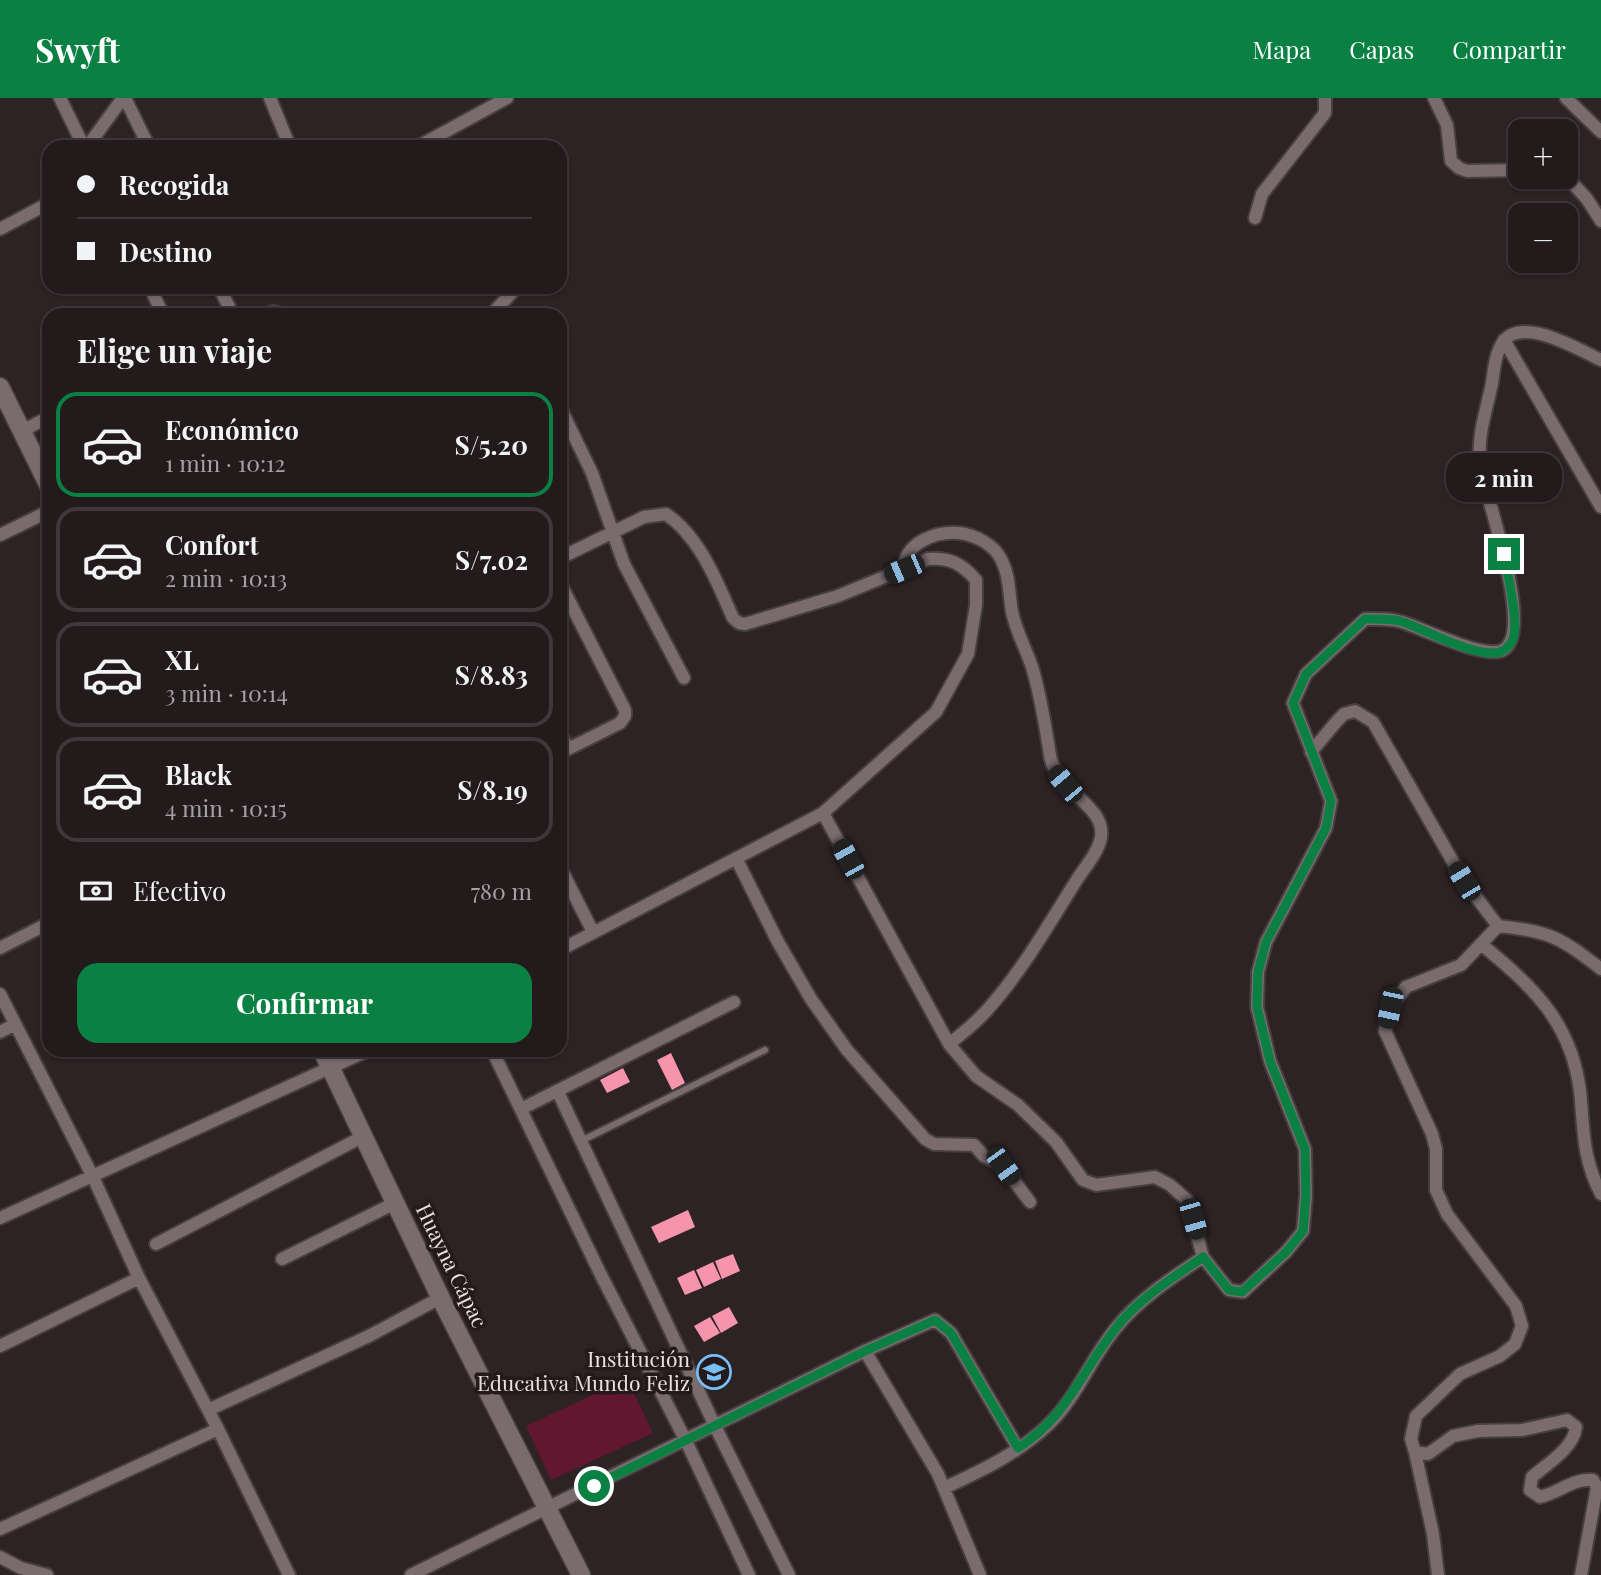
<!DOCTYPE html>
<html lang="es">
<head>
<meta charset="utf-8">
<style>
  :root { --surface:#221a1b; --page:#2a2324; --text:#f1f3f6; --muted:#a2a1a3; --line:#3f383a; --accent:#0b8043 }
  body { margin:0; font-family:"Playfair Display",serif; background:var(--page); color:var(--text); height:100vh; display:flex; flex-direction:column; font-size:26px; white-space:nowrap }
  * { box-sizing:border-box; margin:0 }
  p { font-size:23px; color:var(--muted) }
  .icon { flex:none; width:38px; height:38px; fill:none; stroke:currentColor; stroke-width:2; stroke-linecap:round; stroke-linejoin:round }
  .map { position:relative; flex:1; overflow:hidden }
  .sheet { position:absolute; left:42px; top:210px; width:525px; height:749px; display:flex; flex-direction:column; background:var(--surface); border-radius:21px; box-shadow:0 2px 5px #0004,0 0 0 2px var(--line) }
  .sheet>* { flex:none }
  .banner { position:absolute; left:42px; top:42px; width:525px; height:154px; border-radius:21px; box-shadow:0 2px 5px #0004,0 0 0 2px var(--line); display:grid; align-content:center; height:154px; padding:0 35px; background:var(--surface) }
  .fabs { position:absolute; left:1508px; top:21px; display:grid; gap:14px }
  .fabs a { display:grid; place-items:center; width:70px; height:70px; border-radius:14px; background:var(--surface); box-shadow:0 2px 5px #0004,0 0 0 2px var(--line); font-size:35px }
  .end { position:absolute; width:32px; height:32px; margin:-16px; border:9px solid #0b8043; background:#fff; box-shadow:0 0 0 4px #fff }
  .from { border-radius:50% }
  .bubble { position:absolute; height:49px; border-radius:21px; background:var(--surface); box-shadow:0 2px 5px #0004,0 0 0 2px var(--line); font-size:23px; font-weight:700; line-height:49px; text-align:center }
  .car { position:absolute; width:21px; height:42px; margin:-21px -10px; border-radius:9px; box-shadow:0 0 5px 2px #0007; background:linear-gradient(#222 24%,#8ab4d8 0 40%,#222 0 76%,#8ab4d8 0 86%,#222 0) }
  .banner b { display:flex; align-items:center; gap:24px; height:66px; font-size:26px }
  .banner b+b { border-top:2px solid var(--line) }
  .banner i { width:18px; height:18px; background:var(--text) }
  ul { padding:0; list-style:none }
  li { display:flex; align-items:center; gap:21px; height:105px; margin:0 14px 10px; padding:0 21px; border:4px solid var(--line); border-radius:21px }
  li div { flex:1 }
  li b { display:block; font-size:26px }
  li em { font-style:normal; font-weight:700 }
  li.selected { border-color:var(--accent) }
  li>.icon { width:63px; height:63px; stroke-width:1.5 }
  h2 { padding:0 35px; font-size:32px; line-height:84px }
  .pay { display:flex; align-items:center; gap:18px; height:77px; padding:0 35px; font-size:26px }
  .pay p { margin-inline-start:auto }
  .button { display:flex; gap:14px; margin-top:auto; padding:14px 35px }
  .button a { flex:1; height:80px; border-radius:21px; background:var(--accent); color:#fff; font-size:28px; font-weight:700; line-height:80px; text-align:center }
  header { display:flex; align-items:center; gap:42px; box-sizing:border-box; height:98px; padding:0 35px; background:var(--accent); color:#fff }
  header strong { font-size:33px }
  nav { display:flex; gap:38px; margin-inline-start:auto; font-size:24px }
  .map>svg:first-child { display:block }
</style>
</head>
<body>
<header>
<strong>Swyft</strong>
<nav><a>Mapa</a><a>Capas</a><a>Compartir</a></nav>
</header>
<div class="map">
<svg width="1601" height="1477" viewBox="0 0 1601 1477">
  <rect width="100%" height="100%" fill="#2d2224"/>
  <path fill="#621731" d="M627,1281l26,54 -102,47 -25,-54z"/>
  <path fill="#f694ac" d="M671,955l14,30 -13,7 -15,-30z
    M623,970l7,14 -23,11 -7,-13z
    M688,1112l7,17 -36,16 -8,-16z
    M733,1156l7,17 -18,8 -7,-18z
    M713,1164l8,17 -17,8 -8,-17z
    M694,1172l8,18 -17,7 -8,-17z
    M729,1209l9,16 -17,10 -9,-17z
    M710,1219l10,16 -16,9 -10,-16z"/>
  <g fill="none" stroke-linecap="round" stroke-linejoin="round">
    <g stroke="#473e40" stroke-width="10">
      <path id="lane" d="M581,1043l184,-91"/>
    </g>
    <g stroke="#473e40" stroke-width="16">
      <path id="street" d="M60,0l24,49
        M125,0l24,49
        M270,0l20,49
        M1434,0l13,27 4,36 8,7 8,3 54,-1
        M1566,0l35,34
        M87,49l36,-49
        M417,49l90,-49
        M1566,78l21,23 14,22
        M1255,120l7,-24 63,-81v-15
        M0,131l49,-26
        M150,189l13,28
        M219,189l14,28
        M264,217l9,-3 11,3
        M491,217l26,-28
        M1504,242l97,167
        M560,309l32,66 32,91 60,114
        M22,333l27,-14
        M0,437l49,-24
        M560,460l84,-41 22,-3c34,23 51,68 67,104l6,5 6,1 93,-28 90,-37c22,-2 34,5 48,21v25l-8,49 -32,58 -113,101 -263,137
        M904,471c1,-27 32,-38 55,-36 17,2 36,12 43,28 8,16 7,34 10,51 4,19 14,37 20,55 9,29 13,58 18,88 5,36 56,50 51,82 -2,14 -15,29 -23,41 -28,44 -55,92 -90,131 -11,13 -25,24 -39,35
        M560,485l65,127v6l-5,7 -60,30
        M560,635l8,16
        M1311,654l26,-31 7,-7 11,-3 18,11 91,159 34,45
        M823,715l126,231 27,32 42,29 38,37 27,38 13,5 59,-8 15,8 17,15 16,57 26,33 14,2 43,-40 17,-21 3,-36 -1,-46 -35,-88 -13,-54 1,-35 8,-30 60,-114 5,-27 -38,-98 13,-29 59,-55c13,0 25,-1 37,3 20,6 83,38 101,28 33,-19 -19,-155 -23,-188 -3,-26 7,-54 12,-79 2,-13 3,-29 11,-41 19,-27 76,8 98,18
        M736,760l42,84 33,57 36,51 78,89 9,5 40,1 10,11 19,10 27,36
        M560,769l33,65
        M1481,846c51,42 90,77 99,147 4,38 2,67 21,103
        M0,850l49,-25
        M0,896l93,183 46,101 79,151 71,146
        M0,934l14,-7
        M492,952l109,225 85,166 63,134
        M558,994l157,334 74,149
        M521,1011l213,-107
        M0,1120l369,-168
        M156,1146l208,-108
        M282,1161l113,-56
        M0,1248l139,-68
        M865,1253l73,123 42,101
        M208,1312l161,-74 71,-38
        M1415,1354l-4,-13 5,-23 44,-42 40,-18 15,-12 7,-18 -6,-20 -69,-92 -11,-24v-41l-4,-15 -47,-103 5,-23 16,-21 55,-22 37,-39c52,5 63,12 103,43
        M944,1390c37,-17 75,-35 105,-64 28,-27 42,-66 67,-96 23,-29 57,-51 87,-71
        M0,1431l218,-100
        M0,1459l21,11 26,7
        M411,1477l454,-224 70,-31 16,13 67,115
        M1438,1477l-5,-41 -18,-82 13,2 25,-18 25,-5 44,-1 45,-10 9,7c-2,21 -29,37 -44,50l-2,13 10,7c19,-4 33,-19 53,-17l4,7 -16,88"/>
    </g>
    <g stroke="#473e40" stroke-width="21">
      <path id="secondary" d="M0,289l49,99
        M322,952l123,257 136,268"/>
    </g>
    <use href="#lane" stroke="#796b6e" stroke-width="6"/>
    <use href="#street" stroke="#796b6e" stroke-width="12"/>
    <use href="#secondary" stroke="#796b6e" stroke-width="18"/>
  </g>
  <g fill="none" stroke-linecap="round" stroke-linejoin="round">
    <path stroke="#0b8043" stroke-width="9" d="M594,1388l271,-135 70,-31 16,13 67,115c50,-32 63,-76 98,-120 22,-29 57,-50 87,-71l26,33 13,2 44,-40 17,-21 3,-36 -1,-46 -35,-88 -13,-54 1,-35 8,-30 60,-114 5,-27 -38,-98 13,-29 59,-55c13,0 26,-1 38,3 25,9 67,33 93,31 9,-1 17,-10 18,-18 4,-18 -7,-63 -10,-81"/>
  </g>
  <defs>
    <g id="school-ring" transform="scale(1.75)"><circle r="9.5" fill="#24191b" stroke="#77c0f7" stroke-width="1.5"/><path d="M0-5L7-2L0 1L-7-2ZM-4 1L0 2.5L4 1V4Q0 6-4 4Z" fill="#77c0f7"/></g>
  </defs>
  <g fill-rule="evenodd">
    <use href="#school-ring" x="714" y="1274"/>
  </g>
  <g text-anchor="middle" stroke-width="7" stroke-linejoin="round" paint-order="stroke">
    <g font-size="21" fill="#e7dfe0" stroke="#24191b">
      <text transform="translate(451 1168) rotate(64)" y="7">Huayna Cápac</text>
    </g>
    <g font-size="21" fill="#e7dfe0" stroke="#24191b" text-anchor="end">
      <text x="690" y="1269">Institución<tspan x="690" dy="24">Educativa Mundo Feliz</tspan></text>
    </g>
  </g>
</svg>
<div class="fabs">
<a>+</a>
<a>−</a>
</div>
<i class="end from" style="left:594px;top:1388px"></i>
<i class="end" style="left:1504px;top:456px"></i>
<div class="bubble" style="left:1446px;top:355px;width:116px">2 min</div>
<i class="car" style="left:904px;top:471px;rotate:247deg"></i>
<i class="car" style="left:1065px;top:686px;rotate:320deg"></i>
<i class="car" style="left:848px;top:761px;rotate:331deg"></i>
<i class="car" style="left:1464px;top:783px;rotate:329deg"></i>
<i class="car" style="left:1390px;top:910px;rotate:192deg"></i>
<i class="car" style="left:1003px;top:1068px;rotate:144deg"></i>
<i class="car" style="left:1193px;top:1121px;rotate:164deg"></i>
<div class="banner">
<b><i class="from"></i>Recogida</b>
<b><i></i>Destino</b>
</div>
<section class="sheet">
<h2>Elige un viaje</h2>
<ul>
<li class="selected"><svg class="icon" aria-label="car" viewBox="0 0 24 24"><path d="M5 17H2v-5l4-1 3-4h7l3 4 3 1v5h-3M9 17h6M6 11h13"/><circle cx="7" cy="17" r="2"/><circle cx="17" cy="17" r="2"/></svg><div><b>Económico</b><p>1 min · 10:12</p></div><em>S/5.20</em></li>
<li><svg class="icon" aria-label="car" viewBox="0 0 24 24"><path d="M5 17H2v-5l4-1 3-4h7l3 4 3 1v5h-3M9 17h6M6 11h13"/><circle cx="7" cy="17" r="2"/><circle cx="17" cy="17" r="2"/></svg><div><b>Confort</b><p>2 min · 10:13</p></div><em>S/7.02</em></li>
<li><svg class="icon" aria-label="car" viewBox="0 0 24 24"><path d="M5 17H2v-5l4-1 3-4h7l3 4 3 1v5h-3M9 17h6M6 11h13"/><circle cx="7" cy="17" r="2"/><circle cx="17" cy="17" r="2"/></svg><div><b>XL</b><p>3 min · 10:14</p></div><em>S/8.83</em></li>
<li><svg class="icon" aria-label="car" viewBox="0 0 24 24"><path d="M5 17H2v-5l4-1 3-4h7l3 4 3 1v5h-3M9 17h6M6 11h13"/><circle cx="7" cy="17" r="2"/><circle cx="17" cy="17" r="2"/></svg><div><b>Black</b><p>4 min · 10:15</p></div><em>S/8.19</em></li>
</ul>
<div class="pay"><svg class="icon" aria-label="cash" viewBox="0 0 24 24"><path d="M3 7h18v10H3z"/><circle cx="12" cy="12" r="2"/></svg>Efectivo<p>780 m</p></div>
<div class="button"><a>Confirmar</a></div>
</section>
</div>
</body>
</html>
